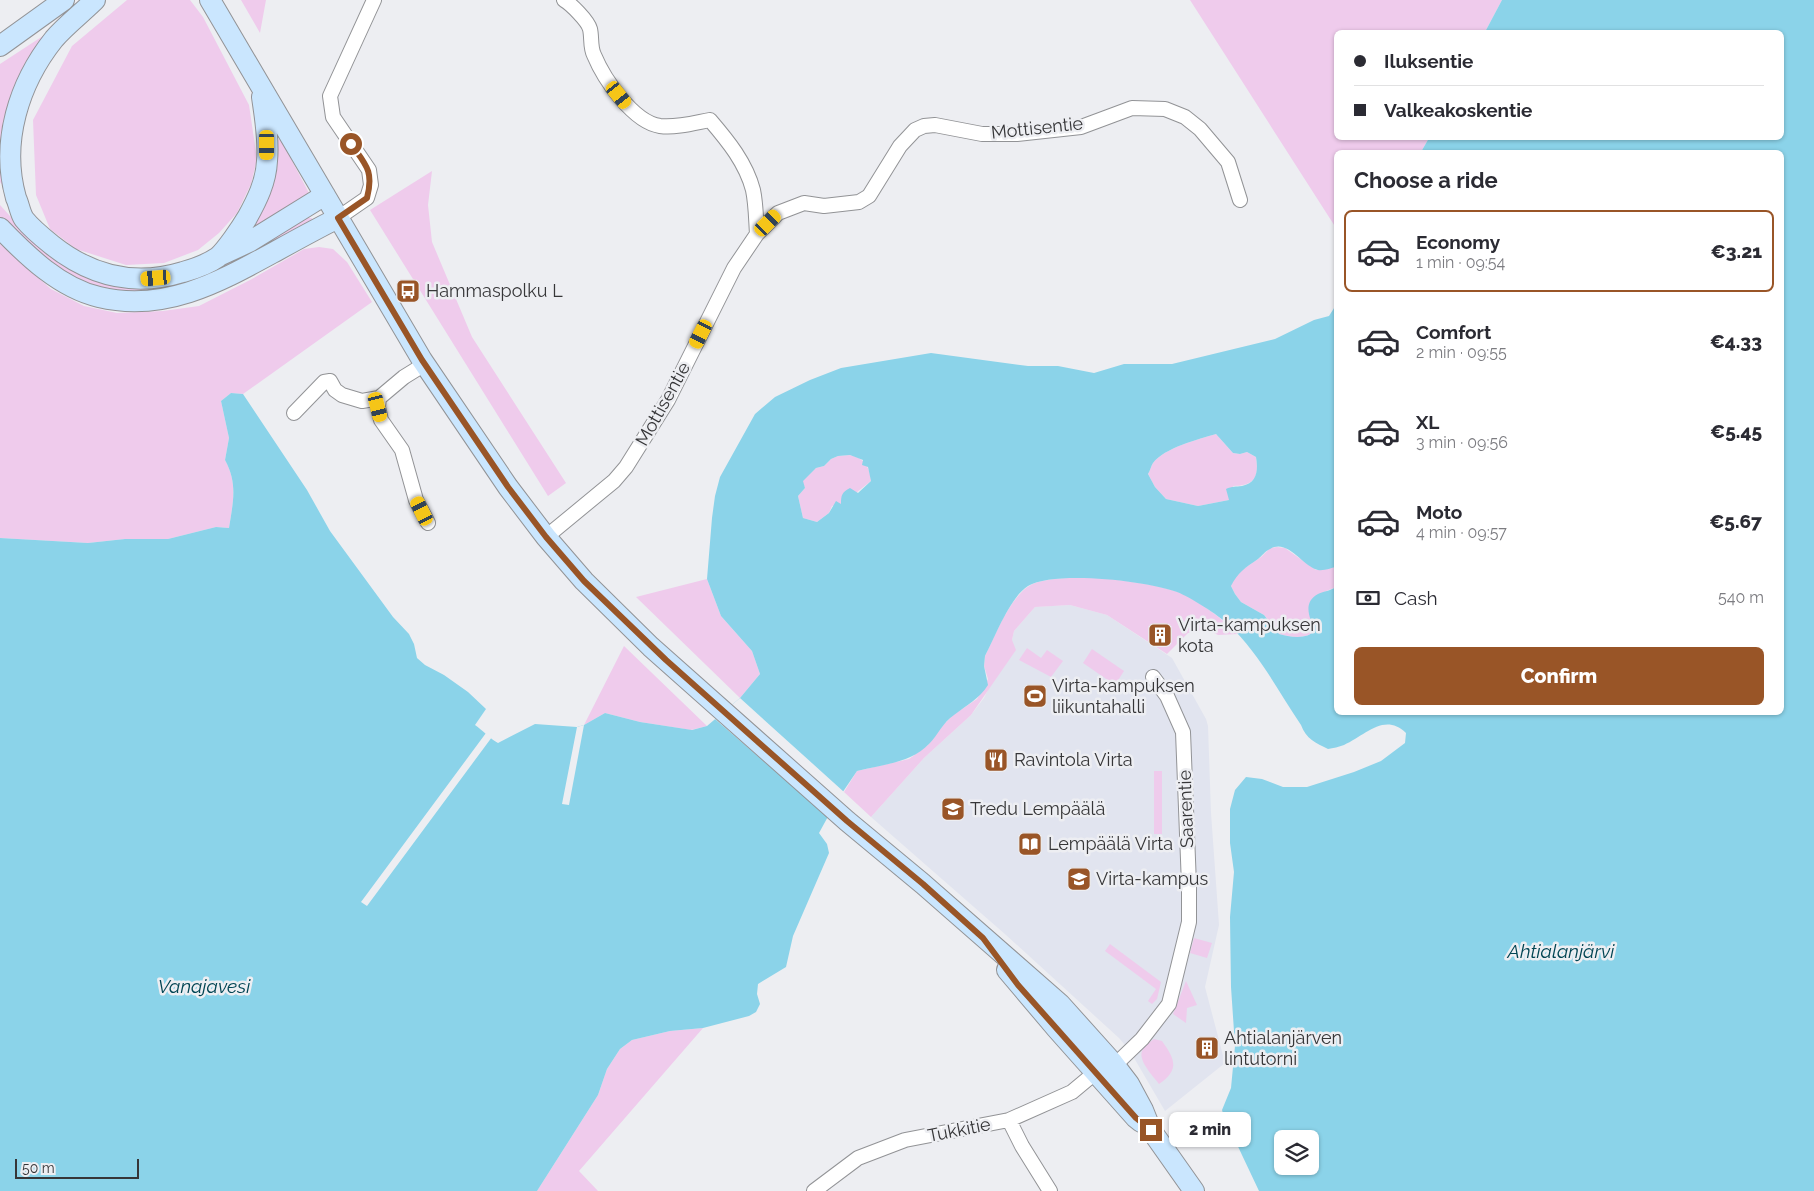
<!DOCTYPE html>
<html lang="en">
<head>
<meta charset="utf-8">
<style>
  :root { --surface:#fff; --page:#f2f2f3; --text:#2b2b33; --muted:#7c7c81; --line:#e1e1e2; --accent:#995527 }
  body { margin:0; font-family:Raleway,sans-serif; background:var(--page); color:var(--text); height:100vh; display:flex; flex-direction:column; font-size:19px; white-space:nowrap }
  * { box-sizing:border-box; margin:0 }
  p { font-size:16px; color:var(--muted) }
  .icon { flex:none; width:28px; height:28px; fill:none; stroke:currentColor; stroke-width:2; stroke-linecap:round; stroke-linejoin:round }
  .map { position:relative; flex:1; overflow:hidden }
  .side { position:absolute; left:1334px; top:150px; width:450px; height:565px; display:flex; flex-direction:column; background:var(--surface); border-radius:8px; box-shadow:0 1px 4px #0004 }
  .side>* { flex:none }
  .top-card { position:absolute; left:1334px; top:30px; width:450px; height:110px; border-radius:8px; box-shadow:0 1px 4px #0004; display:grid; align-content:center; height:110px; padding:0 20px; background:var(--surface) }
  .buttons { position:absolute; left:1274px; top:1130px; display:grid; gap:10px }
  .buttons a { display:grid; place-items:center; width:45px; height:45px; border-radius:8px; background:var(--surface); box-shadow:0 1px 4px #0004; font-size:25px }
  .scale { position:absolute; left:15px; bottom:12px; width:124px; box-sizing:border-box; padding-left:5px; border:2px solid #363638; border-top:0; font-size:14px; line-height:18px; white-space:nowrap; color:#363638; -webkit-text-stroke:4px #edeef2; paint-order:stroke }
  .end { position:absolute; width:22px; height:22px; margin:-11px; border:6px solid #995527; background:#fff; box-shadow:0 0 0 2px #fff }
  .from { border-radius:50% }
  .bubble { position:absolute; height:35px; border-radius:8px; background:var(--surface); box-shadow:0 1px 4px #0004; font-size:16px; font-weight:800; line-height:35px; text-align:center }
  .car { position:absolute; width:15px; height:30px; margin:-15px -8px; border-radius:6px; box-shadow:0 0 4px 1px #0007; background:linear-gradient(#f5c518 24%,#345 0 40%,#f5c518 0 76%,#345 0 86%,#f5c518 0) }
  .top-card b { display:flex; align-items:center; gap:18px; height:48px; font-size:19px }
  .top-card b+b { border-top:1px solid var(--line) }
  .top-card i { width:12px; height:12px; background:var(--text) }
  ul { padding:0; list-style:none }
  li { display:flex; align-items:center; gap:15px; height:82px; margin:0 10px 8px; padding:0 10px; border:2px solid transparent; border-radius:8px }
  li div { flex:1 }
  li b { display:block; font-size:19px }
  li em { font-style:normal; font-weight:800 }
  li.on { border-color:var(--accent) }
  li>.icon { width:45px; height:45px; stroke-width:1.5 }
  h2 { padding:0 20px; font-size:22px; line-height:60px }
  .pay { display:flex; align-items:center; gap:12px; height:55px; padding:0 20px; font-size:19px }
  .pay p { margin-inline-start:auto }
  .primary-button { display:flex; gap:10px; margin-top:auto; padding:10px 20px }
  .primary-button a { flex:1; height:58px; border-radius:8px; background:var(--accent); color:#fff; font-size:20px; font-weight:800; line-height:58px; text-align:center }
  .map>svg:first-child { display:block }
</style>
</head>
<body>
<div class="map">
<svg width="1814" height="1191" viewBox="0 0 1814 1191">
  <rect width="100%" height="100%" fill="#edeef2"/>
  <path fill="#e1e4ef" d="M1070,605l37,10 65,43 34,61 2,7 3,87 8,112 -14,62 20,76 -60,48 -35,-60 -11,-13 -113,-103 -135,-118 53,-59 47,-43 13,-17 28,-58 2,-9 21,-24z"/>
  <path fill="#efcbec" d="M127,0h63l13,17 46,88 8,54 -6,25 -14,29 -18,20 -21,17 -34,13 -38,2 -50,-16 -26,-20 -14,-34 -3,-75 39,-74z
    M241,0h25l-6,33z
    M1190,0h312l-17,32h-149v106h93l-8,14h-85v76z
    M49,32c-10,17 -27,39 -35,56 -14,33 -14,67 -8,102l-6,-8v-118z
    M277,139l4,1 29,55 -70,42z
    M432,171l-4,34 4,37 40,95 94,146 -18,13 -178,-286z
    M0,205l29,32 101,48 176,-67h6l-1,3 -121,65 -39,8 -62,-7 -62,-39 -27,-30z
    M0,244l51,45 33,17 33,7 46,-2 36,-5 53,-27 52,-30 15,-2 14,2 14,13 25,40 -129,92 -12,-1 -10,8 8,37 -4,22c13,24 8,42 4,68l-13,-1 -48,12h-43l-37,4 -88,-5z
    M1216,434l17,19 7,1 7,-2 9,5c3,20 -1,29 -23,29l-4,14 -31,6 -32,-7 -11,-12 -7,-13c2,-3 3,-8 5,-11 11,-15 46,-24 63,-29z
    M850,455c14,3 20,12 21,26l-29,23 -10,2 -3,7 -12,9 -14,-4 -5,-22 7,-8 -3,-7 14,-13 8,-2 7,-7 7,-3z
    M1277,547l8,1 31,22 20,-3v20l-12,5 -12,30 2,8c-5,10 -25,7 -35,4l-15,-19 -23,-13 -6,-8 -4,-8 5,-12 25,-17 9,-9z
    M1097,577c26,4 55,6 81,15 20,8 45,27 60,42l-20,1 -12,-6 -18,4 -21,21 -60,-39 -37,-10 -35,2 -21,24 -2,9 4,10 -45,65 -47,43 -53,59 -27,-25 13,-21 52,-12 19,-14 16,-21 9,-9 24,-16 11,-20 -4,-13 1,-10c11,-22 28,-68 53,-74 18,-5 40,-4 59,-5z
    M707,579l14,37 31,35 8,23 -20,24 -104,-101z
    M624,646l83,80 -16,4 -51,-8 -35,-9 -21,12z
    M1027,648l14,10 6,-8 16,11 -12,16 -32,-17z
    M1092,649l32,22 -9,14 -32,-22z
    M1154,771h8v63h-8z
    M1194,938l18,5 -5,15 -17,-5z
    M1110,944l51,38 -4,17 -5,5 -4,-3 8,-12 -51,-38z
    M1186,981l11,24 -10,3 -1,15 -13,-9z
    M703,1028l-124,143 19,20h-61l61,-96 9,-26 13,-20 12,-9 38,-9z
    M1154,1039l8,2c13,18 18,29 -3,43 -5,-7 -21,-23 -17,-33 2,-5 8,-9 12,-12z"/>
  <path fill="#8bd3e9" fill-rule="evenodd" d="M1502,0h312v1191h-555l-26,-55 -7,-12 -4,-14 9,-22 4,-42 -4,-59 -1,-70 4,-45 -4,-29v-34l5,-19 11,-13 16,2 21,8h24l47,-15 27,-11 24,-18 1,-10c-22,-21 -41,3 -62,12 -5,2 -11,3 -16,4 -12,-6 -22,-10 -27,-24 -23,-34 -42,-72 -73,-101 -10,-9 -38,-27 -51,-32 -29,-11 -122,-22 -149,-6 -18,11 -33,51 -43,70l-1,10 4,19c-9,14 -21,20 -34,30 -11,7 -16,20 -25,29 -18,19 -48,21 -72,27l-21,31 -17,31 8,11 2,9 -36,83 -7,31 -28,17 -1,10 3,10 -4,8 -7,4 -46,12 -33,3 -38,9 -12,9 -13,20 -9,26 -61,96h-537v-653l88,5 37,-4h43l48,-12 13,1c4,-26 9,-44 -4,-68l4,-22 -8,-37 10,-8 12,1 64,96 23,41 63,86 16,17 5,10 3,14 8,7 19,10 24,17 18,17 -11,16c7,5 17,15 23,18l37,-19 42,3 7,-2 21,-12 35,9 52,8 15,-4 33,-28 20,-24 -8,-23 -31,-35 -14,-37 5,-61 3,-22 5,-19 35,-63 20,-17 35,-17 31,-12 90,-15 97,13h30l36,7 30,-9h48l103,-25 39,-19 15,-4 7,-11v262c-5,1 -12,4 -18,3 -15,-3 -30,-32 -48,-21 -5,2 -8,7 -12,10 -13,9 -20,13 -27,27l4,8 6,8 23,13 15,19c10,3 30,6 35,-4 -4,-13 -12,-27 4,-36 6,-3 12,-3 18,-7v125h445v-560h-360l8,-14h352v-106h-296zM1216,434l17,19 7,1 7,-2 9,5c2,12 2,26 -14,29 -6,1 -10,0 -16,3l3,11 -31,6 -32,-7 -11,-12 -7,-13c2,-3 3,-8 5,-11 11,-15 46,-24 63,-29zM850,455l13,5 -1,5 6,2 3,14 -13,12 -8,-5c-8,4 -9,7 -9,16l-5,-3 -7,12 -12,9 -14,-4 -5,-22 7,-8 -2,-7 13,-13 8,-2 7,-7 7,-3zM1282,1139h28v27h-28z"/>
  <path fill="#edeef2" d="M740,698l104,94 -16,25 -113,-98z
    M584,725l-15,80 -7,-1 15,-77z
    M486,733l6,4 -125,169 -6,-4z"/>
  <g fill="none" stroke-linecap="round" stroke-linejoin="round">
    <g stroke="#929396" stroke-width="16">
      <path id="street" d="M564,0c7,4 24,21 26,29 2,8 0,18 4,26 10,24 39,67 66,71 16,2 34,-3 50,-6 18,21 36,43 43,70 3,14 3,30 4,44
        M338,218l29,-20 4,-13 -2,-15 -36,-53 -3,-21 44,-96
        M379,398l-1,9 3,13 21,30 14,50 12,23
        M294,413l30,-31 6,-1 5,9 7,5 20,6 17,-3 25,-21 21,-13
        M546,537l68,-56 12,-14 42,-67 66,-132 23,-34 21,-21 26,-10 20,3 35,-4 10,-6 31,-50 15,-16 9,-4 11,-1 47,9h35l64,-7 51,-19 33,1 20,8 15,12 28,33 12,38
        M1009,1120l13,26 28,45
        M814,1191l44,-33 47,-18 104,-20 63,-28 24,-20 19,-7 27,-26 27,-35 20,-82v-37l-6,-153 -16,-36 -14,-19"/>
    </g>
    <g stroke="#929396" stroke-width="22">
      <path id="secondary" d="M95,0c-13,13 -29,25 -41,39 -35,44 -54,103 -38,159 3,6 4,15 8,21 8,10 18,18 28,26 39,31 82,42 131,27 11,-3 25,-8 35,-15 8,-7 23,-29 29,-39 10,-18 19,-36 20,-57 2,-21 -2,-43 -5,-64
        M210,0l212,360 86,127 38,50 38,44 67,66 196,174 76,63 137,120 53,59 16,21 14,26 8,20 43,61
        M0,46l64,-46
        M0,228c27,28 60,60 99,69 67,16 122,-16 179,-47 20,-11 40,-22 60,-32
        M221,255l28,-13 76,-47
        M1007,970l49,58 80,90 5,4"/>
    </g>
    <use href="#street" stroke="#fff" stroke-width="14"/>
    <use href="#secondary" stroke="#cae6fe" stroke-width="20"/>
  </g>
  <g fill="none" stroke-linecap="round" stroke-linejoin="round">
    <path stroke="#995527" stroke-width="6" d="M351,144c15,21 23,27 16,54l-29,20 84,142 86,127 38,50 38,44 82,79 181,161 76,63 60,54 35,47 118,133 15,12"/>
  </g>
  <defs>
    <g id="bus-square" transform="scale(1.25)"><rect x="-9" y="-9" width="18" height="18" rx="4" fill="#995527" stroke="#edeef2"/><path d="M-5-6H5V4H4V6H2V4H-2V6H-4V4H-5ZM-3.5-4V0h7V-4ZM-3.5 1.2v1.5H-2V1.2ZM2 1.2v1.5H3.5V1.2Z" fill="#fff"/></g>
    <g id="building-square" transform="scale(1.25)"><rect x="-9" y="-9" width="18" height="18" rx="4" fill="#995527" stroke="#edeef2"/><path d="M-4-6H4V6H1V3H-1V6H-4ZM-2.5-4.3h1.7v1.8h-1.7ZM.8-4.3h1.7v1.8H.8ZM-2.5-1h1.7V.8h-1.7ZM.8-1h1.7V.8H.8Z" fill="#fff"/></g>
    <g id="stadium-square" transform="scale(1.25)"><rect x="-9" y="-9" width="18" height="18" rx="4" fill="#995527" stroke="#edeef2"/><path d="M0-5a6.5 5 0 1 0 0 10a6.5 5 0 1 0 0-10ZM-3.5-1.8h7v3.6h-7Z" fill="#fff"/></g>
    <g id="restaurant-square" transform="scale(1.25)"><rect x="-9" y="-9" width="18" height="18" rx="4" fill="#995527" stroke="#edeef2"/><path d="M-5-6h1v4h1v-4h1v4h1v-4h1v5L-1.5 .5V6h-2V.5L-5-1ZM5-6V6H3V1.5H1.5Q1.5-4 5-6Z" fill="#fff"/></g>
    <g id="school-square" transform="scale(1.25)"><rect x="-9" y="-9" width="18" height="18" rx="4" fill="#995527" stroke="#edeef2"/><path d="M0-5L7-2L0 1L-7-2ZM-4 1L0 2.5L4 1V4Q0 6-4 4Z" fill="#fff"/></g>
    <g id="library-square" transform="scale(1.25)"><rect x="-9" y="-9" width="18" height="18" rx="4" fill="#995527" stroke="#edeef2"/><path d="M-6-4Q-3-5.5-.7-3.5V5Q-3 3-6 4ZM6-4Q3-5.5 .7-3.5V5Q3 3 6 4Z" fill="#fff"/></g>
  </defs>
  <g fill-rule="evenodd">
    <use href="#bus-square" x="408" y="291"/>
    <use href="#building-square" x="1160" y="635"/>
    <use href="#stadium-square" x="1035" y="696"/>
    <use href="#restaurant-square" x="996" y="760"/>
    <use href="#school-square" x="953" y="809"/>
    <use href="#library-square" x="1030" y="844"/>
    <use href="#school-square" x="1079" y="879"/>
    <use href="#building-square" x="1207" y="1048"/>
  </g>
  <g text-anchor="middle" stroke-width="5" stroke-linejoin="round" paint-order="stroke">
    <g font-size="18" fill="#363638" stroke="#edeef2">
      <text transform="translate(1037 128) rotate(-6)" y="6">Mottisentie</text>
      <text transform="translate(663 404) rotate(-61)" y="6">Mottisentie</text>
      <text transform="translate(1186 809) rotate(-92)" y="6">Saarentie</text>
      <text transform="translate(959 1130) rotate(-11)" y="6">Tukkitie</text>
    </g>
    <g font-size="18" fill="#363638" stroke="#edeef2" text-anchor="start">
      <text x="426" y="297">Hammaspolku L</text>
      <text x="1178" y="631">Virta-kampuksen<tspan x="1178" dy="21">kota</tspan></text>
      <text x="1052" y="692">Virta-kampuksen<tspan x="1052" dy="21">liikuntahalli</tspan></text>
      <text x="1014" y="766">Ravintola Virta</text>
      <text x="970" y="815">Tredu Lempäälä</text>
      <text x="1048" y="850">Lempäälä Virta</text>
      <text x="1096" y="885">Virta-kampus</text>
      <text x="1224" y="1044">Ahtialanjärven<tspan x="1224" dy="21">lintutorni</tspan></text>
    </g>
    <g font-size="19" font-style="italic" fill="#004453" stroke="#edeef2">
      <text x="1561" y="958">Ahtialanjärvi</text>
      <text x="204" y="993">Vanajavesi</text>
    </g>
  </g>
</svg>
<div class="buttons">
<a><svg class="icon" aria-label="layers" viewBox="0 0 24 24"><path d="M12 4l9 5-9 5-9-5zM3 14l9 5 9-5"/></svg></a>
</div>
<div class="scale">50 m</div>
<i class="end from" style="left:351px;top:144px"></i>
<i class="end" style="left:1151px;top:1130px"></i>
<div class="bubble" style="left:1169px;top:1112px;width:82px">2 min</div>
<i class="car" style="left:619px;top:95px;rotate:141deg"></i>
<i class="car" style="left:267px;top:145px;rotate:180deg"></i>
<i class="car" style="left:768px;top:223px;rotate:45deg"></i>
<i class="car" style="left:156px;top:278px;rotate:265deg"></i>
<i class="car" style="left:701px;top:334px;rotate:207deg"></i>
<i class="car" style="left:378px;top:407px;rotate:166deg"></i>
<i class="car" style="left:422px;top:511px;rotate:334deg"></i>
<div class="top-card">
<b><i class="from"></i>Iluksentie</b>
<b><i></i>Valkeakoskentie</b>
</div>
<section class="side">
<h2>Choose a ride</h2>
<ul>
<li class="on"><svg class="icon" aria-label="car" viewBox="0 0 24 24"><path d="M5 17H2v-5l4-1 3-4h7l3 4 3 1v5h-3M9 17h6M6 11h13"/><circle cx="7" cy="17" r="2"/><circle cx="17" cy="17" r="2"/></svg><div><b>Economy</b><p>1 min · 09:54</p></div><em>€3.21</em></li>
<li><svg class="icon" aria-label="car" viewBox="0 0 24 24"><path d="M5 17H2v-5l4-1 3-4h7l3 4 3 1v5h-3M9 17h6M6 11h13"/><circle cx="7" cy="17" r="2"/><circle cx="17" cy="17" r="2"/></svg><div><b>Comfort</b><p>2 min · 09:55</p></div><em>€4.33</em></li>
<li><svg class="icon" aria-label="car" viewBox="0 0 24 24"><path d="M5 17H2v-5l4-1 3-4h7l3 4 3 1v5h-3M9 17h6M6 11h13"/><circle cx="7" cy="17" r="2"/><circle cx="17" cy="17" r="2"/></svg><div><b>XL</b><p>3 min · 09:56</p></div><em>€5.45</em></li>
<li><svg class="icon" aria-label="car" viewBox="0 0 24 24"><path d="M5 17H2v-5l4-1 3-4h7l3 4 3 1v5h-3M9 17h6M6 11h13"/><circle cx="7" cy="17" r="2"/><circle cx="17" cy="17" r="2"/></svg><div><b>Moto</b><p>4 min · 09:57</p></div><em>€5.67</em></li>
</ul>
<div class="pay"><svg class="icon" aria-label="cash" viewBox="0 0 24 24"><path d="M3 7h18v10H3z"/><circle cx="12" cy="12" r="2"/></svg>Cash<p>540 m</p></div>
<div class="primary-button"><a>Confirm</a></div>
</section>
</div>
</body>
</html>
